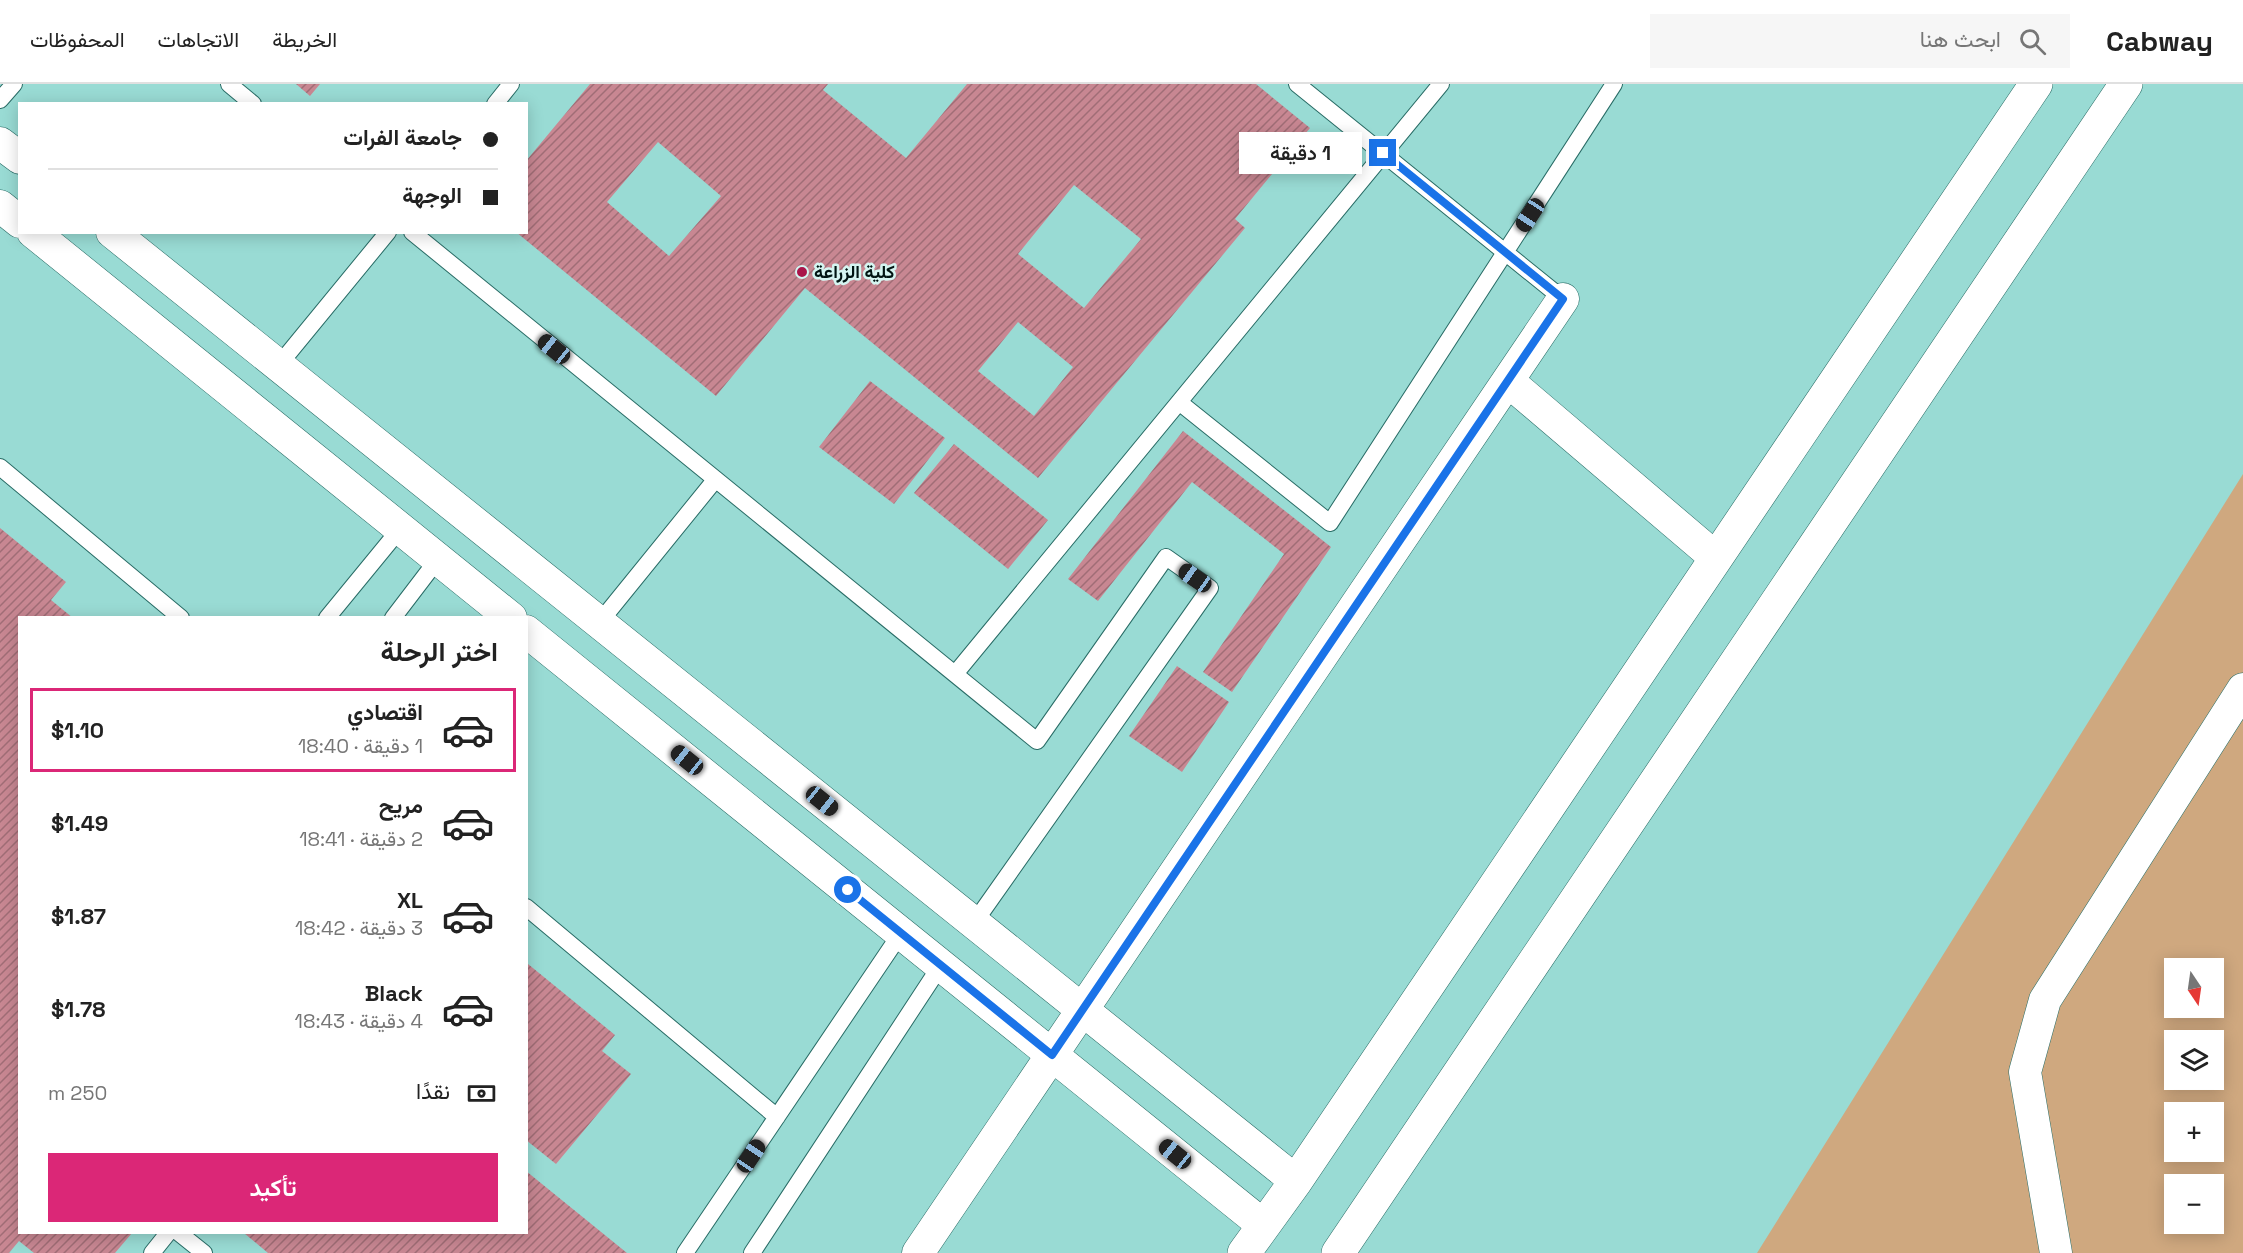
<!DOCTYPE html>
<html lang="ar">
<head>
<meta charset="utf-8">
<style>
  :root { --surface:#fff; --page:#f6f6f6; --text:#222; --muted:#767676; --line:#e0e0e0; --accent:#db2777 }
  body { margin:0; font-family:"Space Grotesk",Vazirmatn,sans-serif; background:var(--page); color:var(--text); direction:rtl; height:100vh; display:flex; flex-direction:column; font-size:22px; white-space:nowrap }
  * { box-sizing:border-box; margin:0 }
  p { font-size:20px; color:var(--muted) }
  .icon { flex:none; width:33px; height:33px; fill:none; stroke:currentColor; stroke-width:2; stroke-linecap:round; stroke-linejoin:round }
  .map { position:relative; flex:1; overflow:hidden; direction:ltr }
  .sheet { position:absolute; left:18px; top:532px; width:510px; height:618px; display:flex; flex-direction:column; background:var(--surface); border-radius:0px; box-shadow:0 3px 15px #0003; direction:rtl }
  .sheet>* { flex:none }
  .banner { position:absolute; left:18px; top:18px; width:510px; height:132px; border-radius:0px; box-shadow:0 3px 15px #0003; direction:rtl; display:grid; align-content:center; height:132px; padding:0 30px; background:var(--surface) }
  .needle { width:39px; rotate:167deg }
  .tools { position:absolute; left:2164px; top:874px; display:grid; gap:12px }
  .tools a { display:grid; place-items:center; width:60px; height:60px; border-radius:0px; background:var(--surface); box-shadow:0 3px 15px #0003; font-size:30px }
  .end { position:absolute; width:27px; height:27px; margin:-14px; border:8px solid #1a73e8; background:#fff; box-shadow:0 0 0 3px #fff }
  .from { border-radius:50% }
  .bubble { position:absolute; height:42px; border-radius:0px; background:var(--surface); box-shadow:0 3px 15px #0003; font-size:20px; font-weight:600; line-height:42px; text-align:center; direction:rtl }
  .car { position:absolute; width:18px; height:36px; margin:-18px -9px; border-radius:8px; box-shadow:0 0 4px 2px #0007; background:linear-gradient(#222 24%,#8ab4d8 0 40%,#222 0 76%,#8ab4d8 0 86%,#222 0) }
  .banner b { display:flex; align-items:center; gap:21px; height:57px; font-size:22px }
  .banner b+b { border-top:2px solid var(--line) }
  .banner i { width:15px; height:15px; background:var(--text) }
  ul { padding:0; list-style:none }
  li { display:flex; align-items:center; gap:18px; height:84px; margin:0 12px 9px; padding:0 18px; border:3px solid transparent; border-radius:0px }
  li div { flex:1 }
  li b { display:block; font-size:22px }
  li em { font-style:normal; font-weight:600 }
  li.active { border-color:var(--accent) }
  li>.icon { width:54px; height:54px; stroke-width:1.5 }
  h2 { padding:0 30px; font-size:27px; line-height:72px }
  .pay { display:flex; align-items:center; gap:15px; height:66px; padding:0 30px; font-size:22px }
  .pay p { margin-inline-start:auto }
  .button { display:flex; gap:12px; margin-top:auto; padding:12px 30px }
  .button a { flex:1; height:69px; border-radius:0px; background:var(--accent); color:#fff; font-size:24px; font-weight:600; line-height:69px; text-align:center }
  header { display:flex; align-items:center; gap:36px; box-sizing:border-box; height:84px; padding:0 30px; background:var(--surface); border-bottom:2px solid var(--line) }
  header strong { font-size:28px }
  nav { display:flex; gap:33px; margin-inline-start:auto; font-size:21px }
  .search { width:420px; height:54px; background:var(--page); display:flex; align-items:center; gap:15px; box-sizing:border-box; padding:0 21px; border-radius:0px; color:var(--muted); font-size:22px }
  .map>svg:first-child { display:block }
</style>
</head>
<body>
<header>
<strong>Cabway</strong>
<div class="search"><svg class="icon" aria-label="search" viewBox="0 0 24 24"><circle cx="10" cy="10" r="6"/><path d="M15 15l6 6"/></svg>ابحث هنا</div>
<nav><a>الخريطة</a><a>الاتجاهات</a><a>المحفوظات</a></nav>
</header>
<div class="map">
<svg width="2243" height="1169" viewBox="0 0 2243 1169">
  <defs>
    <pattern id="building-hatch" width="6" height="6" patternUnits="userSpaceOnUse" patternTransform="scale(1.5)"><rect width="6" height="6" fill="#c88792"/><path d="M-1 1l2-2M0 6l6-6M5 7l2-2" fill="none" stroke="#a06d76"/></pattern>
  </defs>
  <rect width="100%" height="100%" fill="#99dbd4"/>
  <path fill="#cfa87f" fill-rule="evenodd" d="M2243,390v779h-486zM2175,885h39v39h-39zM2175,957h39v39h-39zM2175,1029h39v39h-39zM2175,1101h39v39h-39z"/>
  <path fill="url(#building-hatch)" fill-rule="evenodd" d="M296,0h24l-10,12z
    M590,0h238l-5,6 83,68 61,-74h289l54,44 -75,91 10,9 -207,250 -233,-190 -89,108 -200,-164h10v-71zM658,58l63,54 -52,60 -62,-54zM1074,101l67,54 -57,69 -66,-54zM1018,238l55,45 -39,49 -56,-45z
    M870,297l75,57 -51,66 -75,-57z
    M1183,347l148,116 -99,145 -29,-20 81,-118 -92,-72 -94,119 -30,-22z
    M954,360l94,76 -40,49 -94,-76z
    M0,444l66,54 -15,18 22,18h-53v615h112l-17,20h-81l-15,-12 -10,12h-9z
    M1177,582l52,36 -47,70 -53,-36z
    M528,880l87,71 -13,16 29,23 -75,90 -30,-24v-174z
    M526,1087l101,82h-359l-24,-20h282z"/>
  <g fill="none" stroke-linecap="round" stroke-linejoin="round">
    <g stroke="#296c66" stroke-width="18">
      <path id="service" d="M229,0l24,20
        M1297,0l266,215
        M0,16l14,-16
        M495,20l16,-20
        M412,148l625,509 129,-184 44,31 -236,335
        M278,282l110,-134
        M1179,318l151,121 284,-439
        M0,383l181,151
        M327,534l73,-89
        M393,534l45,-59
        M599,539l116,-143
        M955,590l486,-590
        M526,823l251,210
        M179,1149l25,20
        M152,1169l16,-20
        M685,1169l216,-320
        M752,1169l189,-288"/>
    </g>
    <g stroke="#296c66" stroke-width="33">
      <path id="minor" d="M0,59l20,15
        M0,122l20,16
        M33,148l478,386
        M112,148l1184,949
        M1508,297l208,177
        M526,547l737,594
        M918,1169l645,-954
        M2056,1169l-31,-181 20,-72 198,-311"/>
    </g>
    <g stroke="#296c66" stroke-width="34">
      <path id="primary" d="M1244,1169l52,-72 740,-1097
        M1338,1169l788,-1169"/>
    </g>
    <use href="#service" stroke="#fff" stroke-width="16"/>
    <use href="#minor" stroke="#fff" stroke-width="32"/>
    <use href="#primary" stroke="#fff" stroke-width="33"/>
  </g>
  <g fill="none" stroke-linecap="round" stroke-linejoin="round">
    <path stroke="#1a73e8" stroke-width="8" d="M848,806l204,165 511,-756 -180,-146"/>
  </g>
  <circle fill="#a9154a" stroke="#d5f5f1" stroke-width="2" cx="802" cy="188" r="6"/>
  <g text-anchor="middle" stroke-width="5" stroke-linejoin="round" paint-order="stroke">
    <g font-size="18" font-weight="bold" fill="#001412" stroke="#d5f5f1" text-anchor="start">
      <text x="814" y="194">كلية الزراعة</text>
    </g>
  </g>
</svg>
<div class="tools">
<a><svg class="needle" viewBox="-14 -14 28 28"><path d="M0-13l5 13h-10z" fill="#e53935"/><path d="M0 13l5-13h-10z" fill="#767676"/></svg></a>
<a><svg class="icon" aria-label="layers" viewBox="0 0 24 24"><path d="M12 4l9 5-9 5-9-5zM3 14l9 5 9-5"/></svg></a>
<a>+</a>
<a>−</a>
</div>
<i class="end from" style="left:848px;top:806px"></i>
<i class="end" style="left:1383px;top:69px"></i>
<div class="bubble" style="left:1239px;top:48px;width:123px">1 دقيقة</div>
<i class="car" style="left:1530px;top:131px;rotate:213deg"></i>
<i class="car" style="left:554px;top:265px;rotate:309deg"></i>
<i class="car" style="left:1195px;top:494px;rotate:305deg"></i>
<i class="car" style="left:687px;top:676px;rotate:309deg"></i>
<i class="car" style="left:822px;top:717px;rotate:129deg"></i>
<i class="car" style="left:1175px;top:1070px;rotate:309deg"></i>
<i class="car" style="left:751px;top:1072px;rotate:34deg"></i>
<div class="banner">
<b><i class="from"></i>جامعة الفرات</b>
<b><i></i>الوجهة</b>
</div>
<section class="sheet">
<h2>اختر الرحلة</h2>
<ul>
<li class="active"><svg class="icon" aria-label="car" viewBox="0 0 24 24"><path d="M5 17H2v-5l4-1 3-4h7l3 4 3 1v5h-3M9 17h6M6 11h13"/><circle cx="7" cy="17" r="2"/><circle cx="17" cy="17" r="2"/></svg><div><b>اقتصادي</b><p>1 دقيقة · 18:40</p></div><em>$1.10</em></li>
<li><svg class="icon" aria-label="car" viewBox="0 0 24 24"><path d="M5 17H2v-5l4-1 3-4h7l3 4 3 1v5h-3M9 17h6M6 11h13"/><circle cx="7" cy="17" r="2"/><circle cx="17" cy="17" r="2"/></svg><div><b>مريح</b><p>2 دقيقة · 18:41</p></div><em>$1.49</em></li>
<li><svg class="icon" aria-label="car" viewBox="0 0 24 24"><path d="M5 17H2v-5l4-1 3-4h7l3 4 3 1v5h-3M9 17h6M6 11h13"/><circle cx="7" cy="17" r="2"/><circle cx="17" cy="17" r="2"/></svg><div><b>XL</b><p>3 دقيقة · 18:42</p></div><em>$1.87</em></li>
<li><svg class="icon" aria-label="car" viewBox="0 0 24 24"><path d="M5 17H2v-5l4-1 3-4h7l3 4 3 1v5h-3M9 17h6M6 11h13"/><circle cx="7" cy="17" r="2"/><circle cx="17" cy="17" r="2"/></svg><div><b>Black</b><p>4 دقيقة · 18:43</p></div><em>$1.78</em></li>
</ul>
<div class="pay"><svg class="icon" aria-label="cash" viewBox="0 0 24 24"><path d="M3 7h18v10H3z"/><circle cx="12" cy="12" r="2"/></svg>نقدًا<p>250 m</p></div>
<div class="button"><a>تأكيد</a></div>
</section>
</div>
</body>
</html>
